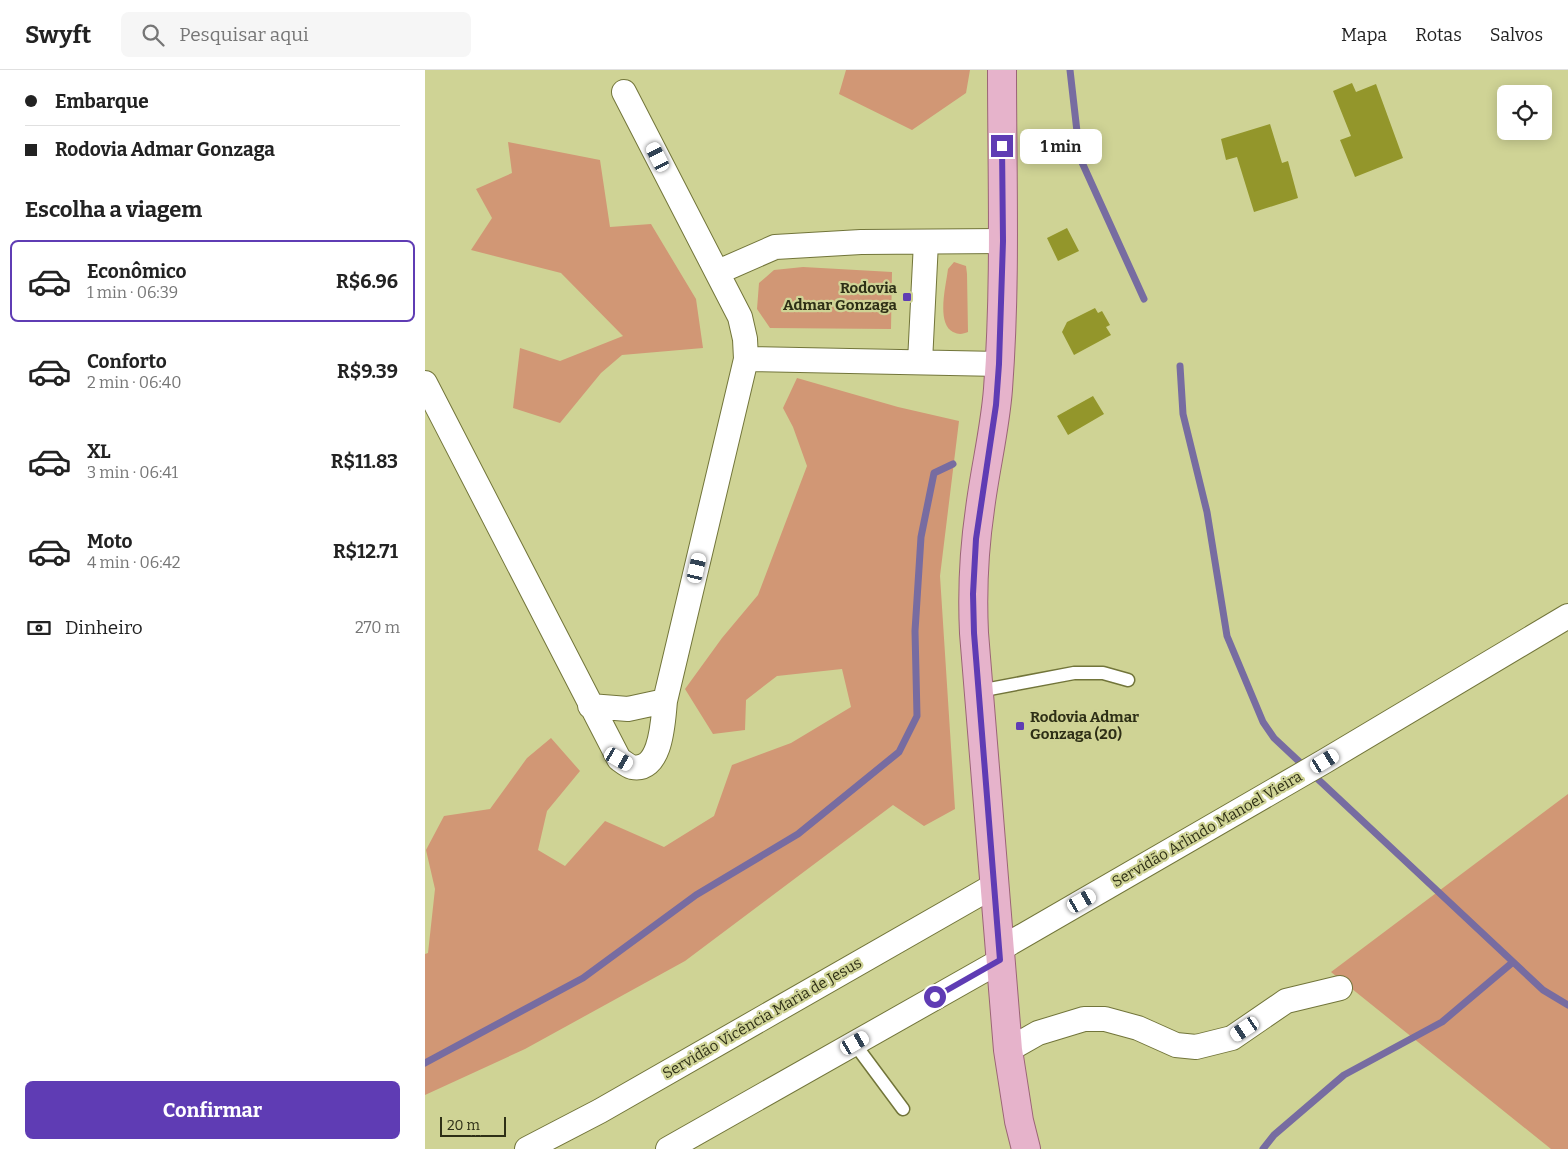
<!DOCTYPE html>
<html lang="pt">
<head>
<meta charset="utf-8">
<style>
  :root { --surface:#fff; --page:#f6f6f6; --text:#222; --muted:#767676; --line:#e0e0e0; --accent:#5f3cb4 }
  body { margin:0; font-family:Bitter,serif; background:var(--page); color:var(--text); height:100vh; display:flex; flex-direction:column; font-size:19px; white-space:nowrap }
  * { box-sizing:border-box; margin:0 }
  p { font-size:16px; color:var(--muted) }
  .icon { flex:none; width:28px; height:28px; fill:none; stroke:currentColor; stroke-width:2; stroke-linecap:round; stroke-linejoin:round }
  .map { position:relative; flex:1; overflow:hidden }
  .drawer { display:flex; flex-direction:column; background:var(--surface); width:425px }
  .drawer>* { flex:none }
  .banner { display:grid; align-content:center; height:110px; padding:0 25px; background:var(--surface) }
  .controls { position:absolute; left:1072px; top:15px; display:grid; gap:10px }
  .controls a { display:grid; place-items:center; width:55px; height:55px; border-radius:8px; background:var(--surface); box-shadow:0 2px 12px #0003; font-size:25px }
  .scale { position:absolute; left:15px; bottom:12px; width:66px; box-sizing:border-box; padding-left:5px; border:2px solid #2e2f16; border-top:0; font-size:14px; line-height:18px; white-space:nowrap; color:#2e2f16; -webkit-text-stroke:4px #cfd395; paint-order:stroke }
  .end { position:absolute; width:22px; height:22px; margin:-11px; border:6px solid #5f3cb4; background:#fff; box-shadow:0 0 0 2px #fff }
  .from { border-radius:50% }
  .bubble { position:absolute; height:35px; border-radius:8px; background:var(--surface); box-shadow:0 2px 12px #0003; font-size:16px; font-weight:700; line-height:35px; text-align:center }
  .car { position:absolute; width:15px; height:30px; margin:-15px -8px; border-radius:6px; box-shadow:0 0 4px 1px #0007; background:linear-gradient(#fff 24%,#345 0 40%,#fff 0 76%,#345 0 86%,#fff 0) }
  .banner b { display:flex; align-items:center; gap:18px; height:48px; font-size:19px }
  .banner b+b { border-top:1px solid var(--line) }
  .banner i { width:12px; height:12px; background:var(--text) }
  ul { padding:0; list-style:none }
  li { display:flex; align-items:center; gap:15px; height:82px; margin:0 10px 8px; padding:0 15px; border:2px solid transparent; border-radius:8px }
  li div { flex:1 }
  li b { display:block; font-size:19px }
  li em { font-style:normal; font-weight:700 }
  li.current { border-color:var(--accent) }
  li>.icon { width:45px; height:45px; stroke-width:1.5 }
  h2 { padding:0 25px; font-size:22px; line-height:60px }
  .pay { display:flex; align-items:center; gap:12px; height:55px; padding:0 25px; font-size:19px }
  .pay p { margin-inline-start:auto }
  .action { display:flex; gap:10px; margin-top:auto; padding:10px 25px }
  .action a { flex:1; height:58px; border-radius:8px; background:var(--accent); color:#fff; font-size:20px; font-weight:700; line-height:58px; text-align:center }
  header { display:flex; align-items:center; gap:30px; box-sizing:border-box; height:70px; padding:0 25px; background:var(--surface); border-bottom:1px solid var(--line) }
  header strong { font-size:24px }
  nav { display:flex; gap:28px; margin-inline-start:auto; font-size:18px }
  .search { width:350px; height:45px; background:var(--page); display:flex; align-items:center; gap:12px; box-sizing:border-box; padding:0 18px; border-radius:8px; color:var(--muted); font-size:19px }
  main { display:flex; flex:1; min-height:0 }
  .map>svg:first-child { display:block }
</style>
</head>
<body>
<header>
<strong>Swyft</strong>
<div class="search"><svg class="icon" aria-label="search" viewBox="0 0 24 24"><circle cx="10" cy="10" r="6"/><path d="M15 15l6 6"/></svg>Pesquisar aqui</div>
<nav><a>Mapa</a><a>Rotas</a><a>Salvos</a></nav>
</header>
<main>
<section class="drawer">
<div class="banner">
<b><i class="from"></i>Embarque</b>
<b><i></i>Rodovia Admar Gonzaga</b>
</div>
<h2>Escolha a viagem</h2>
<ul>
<li class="current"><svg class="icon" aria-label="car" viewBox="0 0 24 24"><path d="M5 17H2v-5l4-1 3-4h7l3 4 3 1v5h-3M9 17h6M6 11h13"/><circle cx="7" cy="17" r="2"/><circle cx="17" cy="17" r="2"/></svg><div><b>Econômico</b><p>1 min · 06:39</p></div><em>R$6.96</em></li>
<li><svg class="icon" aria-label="car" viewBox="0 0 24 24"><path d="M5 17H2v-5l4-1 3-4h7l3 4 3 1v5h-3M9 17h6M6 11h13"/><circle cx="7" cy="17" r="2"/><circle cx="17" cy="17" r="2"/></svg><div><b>Conforto</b><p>2 min · 06:40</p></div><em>R$9.39</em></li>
<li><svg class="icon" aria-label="car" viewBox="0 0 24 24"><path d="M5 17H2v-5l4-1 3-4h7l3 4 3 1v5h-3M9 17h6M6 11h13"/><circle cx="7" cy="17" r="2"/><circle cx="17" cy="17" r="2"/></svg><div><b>XL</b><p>3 min · 06:41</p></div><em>R$11.83</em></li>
<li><svg class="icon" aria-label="car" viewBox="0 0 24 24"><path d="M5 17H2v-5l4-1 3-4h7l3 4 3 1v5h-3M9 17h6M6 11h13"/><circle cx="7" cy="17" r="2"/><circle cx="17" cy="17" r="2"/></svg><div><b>Moto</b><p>4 min · 06:42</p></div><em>R$12.71</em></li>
</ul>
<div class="pay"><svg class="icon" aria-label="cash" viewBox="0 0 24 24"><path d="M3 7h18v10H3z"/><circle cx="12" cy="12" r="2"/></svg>Dinheiro<p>270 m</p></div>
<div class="action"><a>Confirmar</a></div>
</section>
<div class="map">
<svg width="1143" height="1079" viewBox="0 0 1143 1079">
  <rect width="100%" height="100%" fill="#cfd395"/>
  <path fill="#d19775" d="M421,0h124l-4,23 -54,37 -73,-36z
    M83,72l92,18 10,67 41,-3 45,75 7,49 -81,7 -21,18 -41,50 -47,-15 7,-60 40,13 63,-25 -62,-63 -90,-23 21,-32 -16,-29 36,-16z
    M529,192l12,4 1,8 1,58c-5,2 -9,3 -15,0 -17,-9 -7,-46 -5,-63z
    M378,197l89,5 -1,57 -121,-1 -13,-19 2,-26 15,-13z
    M372,308l101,29 61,14 -19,155 15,233 -31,17 -31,-21 -208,156 -160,88 -100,46v-141l3,-1 7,-64 -9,-39 18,-34 46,-7 37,-51 24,-20 29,33 -33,40 -9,39 27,16 40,-45 59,26 50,-31 18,-51 59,-22 60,-36 -9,-38 -65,7 -31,24 -1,30 -32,4 -28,-45 37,-51 36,-43 49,-129 -14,-39 -10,-19z
    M1143,724v355h-17l-220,-177z"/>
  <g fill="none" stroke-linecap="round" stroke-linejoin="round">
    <path stroke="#776ca1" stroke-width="7" d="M645,0l10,88 64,141
      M755,296l3,48 24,98 20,124 36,86 11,16 269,252 25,15
      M0,993l158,-85 113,-83 102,-61 101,-82 18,-36 -2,-85 6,-94 13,-64 19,-9
      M838,1079l11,-14 70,-60 98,-53 71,-60"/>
  </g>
  <path fill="#93962b" d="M927,13l4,9 20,-8 27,74 -48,19 -15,-37 11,-4 -18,-45z
    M845,54l12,39 6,-2 10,37 -44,14 -17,-55 -11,3 -5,-21z
    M642,158l12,23 -21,10 -11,-23z
    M670,238l3,5 4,-2 8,14 -4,2 5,8 -37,20 -12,-23 5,-10z
    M668,326l11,18 -36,21 -11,-19z"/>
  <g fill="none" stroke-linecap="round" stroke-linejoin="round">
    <g stroke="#72753a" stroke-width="15">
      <path id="service" d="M554,621l95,-18h29l25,7
        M429,973l49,66"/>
    </g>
    <g stroke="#72753a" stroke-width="26">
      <path id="minor" d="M293,202l57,-25 86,-5 142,-1
        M321,289l254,5
        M495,292l6,-120
        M0,313l194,376c4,3 9,7 13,8 30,6 31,-48 33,-66l81,-342 -1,-20 -5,-22 -116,-225
        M165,636l38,3 37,-8
        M575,879l325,-188 243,-145
        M583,980l30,-17 46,-14h21l33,9 38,17 20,2 36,-9 54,-37 54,-13
        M102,1079l73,-38 395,-226
        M243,1079l332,-188"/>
    </g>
    <g stroke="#9b6476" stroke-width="30">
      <path id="primary" d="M577,0c0,106 4,213 -4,319 -3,40 -13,80 -18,120 -6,41 -8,82 -6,124l34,417 11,71 7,28"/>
    </g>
    <use href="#service" stroke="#fff" stroke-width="12"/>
    <use href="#minor" stroke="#fff" stroke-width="24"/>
    <use href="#primary" stroke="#e6b3cb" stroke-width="28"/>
  </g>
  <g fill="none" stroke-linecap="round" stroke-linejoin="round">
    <path stroke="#5f3cb4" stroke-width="6" d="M510,927l65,-37 -26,-327 -1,-39 3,-55 20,-134 3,-41 4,-123 -1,-95"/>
  </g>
  <g fill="#5f3cb4" stroke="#cfd395" stroke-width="2">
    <rect x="477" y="222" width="10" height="10" rx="2.5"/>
    <rect x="590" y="651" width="10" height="10" rx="2.5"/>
  </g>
  <g text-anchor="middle" stroke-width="4.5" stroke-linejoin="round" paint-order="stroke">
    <g font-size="15" font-weight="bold" fill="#2e2f16" stroke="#cfd395" text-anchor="end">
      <text x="472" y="223">Rodovia<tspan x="472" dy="17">Admar Gonzaga</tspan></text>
      <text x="605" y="652" text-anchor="start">Rodovia Admar<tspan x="605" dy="17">Gonzaga (20)</tspan></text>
    </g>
    <g font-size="15" fill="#2e2f16" stroke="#cfd395">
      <text transform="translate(782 759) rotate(-30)" y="5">Servidão Arlindo Manoel Vieira</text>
      <text transform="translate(337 948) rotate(-30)" y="5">Servidão Vicência Maria de Jesus</text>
    </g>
  </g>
</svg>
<div class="controls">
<a><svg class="icon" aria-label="locate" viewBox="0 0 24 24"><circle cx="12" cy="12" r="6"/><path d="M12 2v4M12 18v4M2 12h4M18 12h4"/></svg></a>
</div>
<div class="scale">20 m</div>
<i class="end from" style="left:510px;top:927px"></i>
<i class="end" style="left:577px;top:76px"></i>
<div class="bubble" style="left:595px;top:59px;width:82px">1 min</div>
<i class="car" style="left:233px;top:87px;rotate:333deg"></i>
<i class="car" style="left:272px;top:498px;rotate:13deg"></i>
<i class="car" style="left:194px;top:689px;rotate:120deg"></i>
<i class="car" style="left:900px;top:691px;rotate:59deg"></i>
<i class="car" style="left:657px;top:831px;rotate:60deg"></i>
<i class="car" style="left:820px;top:959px;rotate:236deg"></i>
<i class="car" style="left:430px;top:973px;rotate:60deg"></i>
</div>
</main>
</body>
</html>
